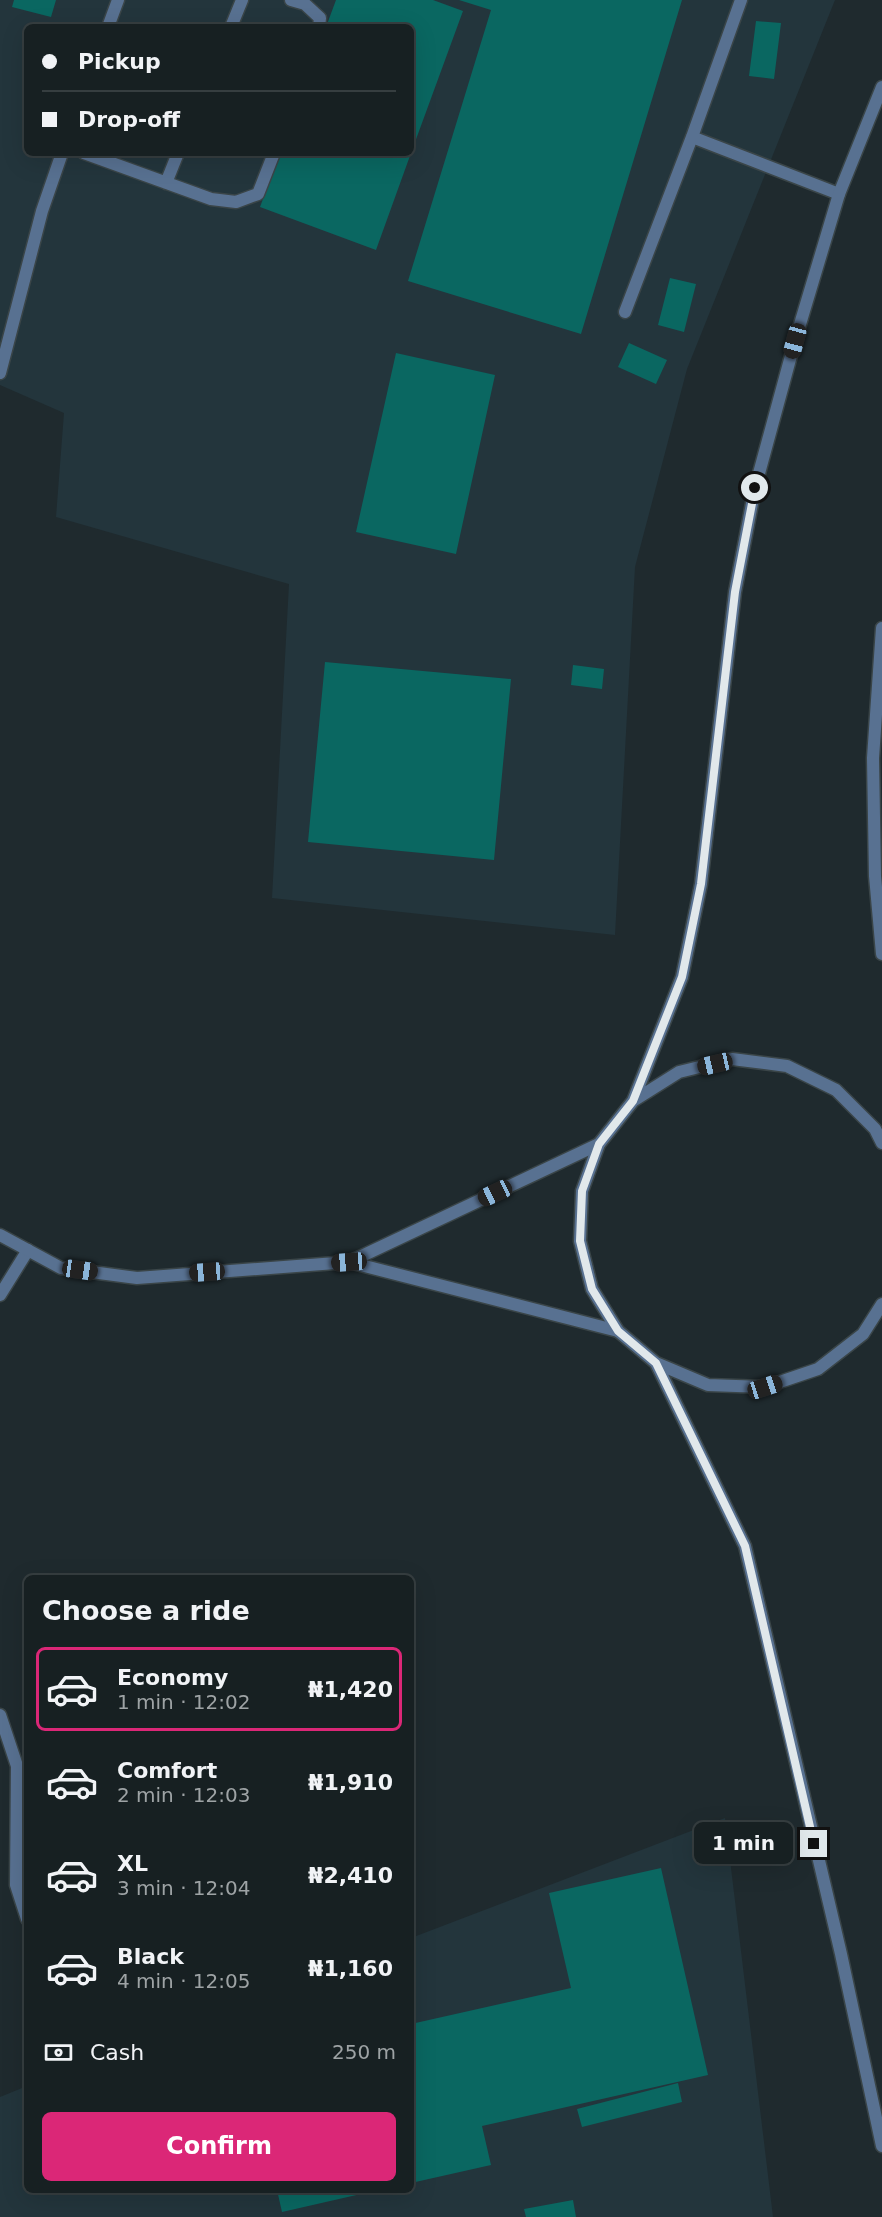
<!DOCTYPE html>
<html lang="en">
<head>
<meta charset="utf-8">
<style>
  :root { --surface:#172022; --page:#20282a; --text:#f1f3f6; --muted:#9ea3a5; --line:#363e40; --accent:#db2777 }
  body { margin:0; font-family:"DejaVu Sans",sans-serif; background:var(--page); color:var(--text); height:100vh; display:flex; flex-direction:column; font-size:22px; white-space:nowrap }
  * { box-sizing:border-box; margin:0 }
  p { font-size:20px; color:var(--muted) }
  .icon { flex:none; width:33px; height:33px; fill:none; stroke:currentColor; stroke-width:2; stroke-linecap:round; stroke-linejoin:round }
  .map { position:relative; flex:1; overflow:hidden }
  .details { position:absolute; left:24px; top:1575px; width:390px; height:618px; display:flex; flex-direction:column; background:var(--surface); border-radius:9px; box-shadow:0 6px 24px #0002,0 0 0 2px var(--line) }
  .details>* { flex:none }
  .banner { position:absolute; left:24px; top:24px; width:390px; height:132px; border-radius:9px; box-shadow:0 6px 24px #0002,0 0 0 2px var(--line); display:grid; align-content:center; height:132px; padding:0 18px; background:var(--surface) }
  .end { position:absolute; width:27px; height:27px; margin:-14px; border:8px solid #e1e8eb; background:#111; box-shadow:0 0 0 3px #111 }
  .from { border-radius:50% }
  .bubble { position:absolute; height:42px; border-radius:9px; background:var(--surface); box-shadow:0 6px 24px #0002,0 0 0 2px var(--line); font-size:20px; font-weight:700; line-height:42px; text-align:center }
  .car { position:absolute; width:18px; height:36px; margin:-18px -9px; border-radius:8px; box-shadow:0 0 4px 2px #0007; background:linear-gradient(#222 24%,#8ab4d8 0 40%,#222 0 76%,#8ab4d8 0 86%,#222 0) }
  .banner b { display:flex; align-items:center; gap:21px; height:57px; font-size:22px }
  .banner b+b { border-top:2px solid var(--line) }
  .banner i { width:15px; height:15px; background:var(--text) }
  ul { padding:0; list-style:none }
  li { display:flex; align-items:center; gap:18px; height:84px; margin:0 12px 9px; padding:0 6px; border:3px solid transparent; border-radius:9px }
  li div { flex:1 }
  li b { display:block; font-size:22px }
  li em { font-style:normal; font-weight:700 }
  li.active { border-color:var(--accent) }
  li>.icon { width:54px; height:54px; stroke-width:1.5 }
  h2 { padding:0 18px; font-size:27px; line-height:72px }
  .pay { display:flex; align-items:center; gap:15px; height:66px; padding:0 18px; font-size:22px }
  .pay p { margin-inline-start:auto }
  .action { display:flex; gap:12px; margin-top:auto; padding:12px 18px }
  .action a { flex:1; height:69px; border-radius:9px; background:var(--accent); color:#fff; font-size:24px; font-weight:700; line-height:69px; text-align:center }
  .map>svg:first-child { display:block }
</style>
</head>
<body>
<div class="map">
<svg width="882" height="2217" viewBox="0 0 882 2217">
  <rect width="100%" height="100%" fill="#1f2a2e"/>
  <path fill="#23353c" fill-rule="evenodd" d="M0,0h835l-148,369 -52,198 -20,368 -343,-37 17,-314 -233,-67 8,-104 -64,-28zM27,27h384v126h-384z
    M725,1818l48,399h-773v-120l27,-11v104h384v-252z"/>
  <path fill="#0a6761" d="M14,0h42l-5,17 -39,-10z
    M336,0h97l30,11 -52,142v-126h-85z
    M459,0h223l-101,334 -173,-53 83,-271z
    M756,21l25,2 -7,56 -25,-3z
    M280,153h131l-35,97 -116,-43z
    M670,278l26,6 -12,48 -26,-7z
    M629,343l38,17 -11,24 -38,-17z
    M396,353l99,22 -39,179 -100,-22z
    M325,662l186,17 -17,181 -186,-18z
    M573,665l31,4 -2,20 -31,-4z
    M661,1868l47,207 -226,51 9,39 -80,18v-159l160,-36 -22,-95z
    M678,2083l4,19 -100,25 -5,-18z
    M182,2190h16v1l-15,3z
    M277,2190h97v1l-92,21z
    M573,2200l3,17h-50l-2,-8z"/>
  <g fill="none" stroke-linecap="round" stroke-linejoin="round">
    <g stroke="#3a4548" stroke-width="15">
      <path id="service" d="M291,0l14,4 15,14 -1,9
        M231,27l11,-27
        M692,137l147,57
        M84,153l127,46 25,3 22,-8 16,-41
        M166,183l12,-30
        M625,312l67,-175 49,-137
        M0,1295l28,-45
        M0,1715l17,51 -1,119 11,34"/>
    </g>
    <g stroke="#3a4548" stroke-width="15">
      <path id="minor" d="M108,27l10,-27
        M0,373l42,-162 20,-58
        M0,1235l61,33 76,10 212,-16 269,69
        M349,1262l250,-118"/>
    </g>
    <g stroke="#3a4548" stroke-width="15">
      <path id="tertiary" d="M882,628l-9,130 2,118 7,78
        M633,1101l49,-124 19,-93 34,-292 20,-104 40,-147 44,-147 43,-107
        M882,1143l-7,-14 -39,-39 -49,-24 -55,-7 -53,13 -46,29 -34,43 -17,47 -2,50 12,48 26,42 38,32 52,22 57,2 53,-18 45,-35 19,-30
        M656,1363l89,183 96,408 41,192"/>
    </g>
    <use href="#service" stroke="#587191" stroke-width="12"/>
    <use href="#minor" stroke="#587191" stroke-width="12"/>
    <use href="#tertiary" stroke="#587191" stroke-width="12"/>
  </g>
  <g fill="none" stroke-linecap="round" stroke-linejoin="round">
    <path stroke="#e1e8eb" stroke-width="8" d="M755,488l-20,104 -34,292 -19,93 -49,124 -34,43 -17,47 -2,50 12,48 26,42 38,32 89,183 69,298"/>
  </g>
</svg>
<i class="end from" style="left:755px;top:488px"></i>
<i class="end" style="left:814px;top:1844px"></i>
<div class="bubble" style="left:694px;top:1822px;width:99px">1 min</div>
<i class="car" style="left:795px;top:341px;rotate:195deg"></i>
<i class="car" style="left:715px;top:1064px;rotate:257deg"></i>
<i class="car" style="left:495px;top:1193px;rotate:245deg"></i>
<i class="car" style="left:349px;top:1262px;rotate:266deg"></i>
<i class="car" style="left:80px;top:1270px;rotate:98deg"></i>
<i class="car" style="left:207px;top:1272px;rotate:266deg"></i>
<i class="car" style="left:765px;top:1387px;rotate:72deg"></i>
<div class="banner">
<b><i class="from"></i>Pickup</b>
<b><i></i>Drop-off</b>
</div>
<section class="details">
<h2>Choose a ride</h2>
<ul>
<li class="active"><svg class="icon" aria-label="car" viewBox="0 0 24 24"><path d="M5 17H2v-5l4-1 3-4h7l3 4 3 1v5h-3M9 17h6M6 11h13"/><circle cx="7" cy="17" r="2"/><circle cx="17" cy="17" r="2"/></svg><div><b>Economy</b><p>1 min · 12:02</p></div><em>₦1,420</em></li>
<li><svg class="icon" aria-label="car" viewBox="0 0 24 24"><path d="M5 17H2v-5l4-1 3-4h7l3 4 3 1v5h-3M9 17h6M6 11h13"/><circle cx="7" cy="17" r="2"/><circle cx="17" cy="17" r="2"/></svg><div><b>Comfort</b><p>2 min · 12:03</p></div><em>₦1,910</em></li>
<li><svg class="icon" aria-label="car" viewBox="0 0 24 24"><path d="M5 17H2v-5l4-1 3-4h7l3 4 3 1v5h-3M9 17h6M6 11h13"/><circle cx="7" cy="17" r="2"/><circle cx="17" cy="17" r="2"/></svg><div><b>XL</b><p>3 min · 12:04</p></div><em>₦2,410</em></li>
<li><svg class="icon" aria-label="car" viewBox="0 0 24 24"><path d="M5 17H2v-5l4-1 3-4h7l3 4 3 1v5h-3M9 17h6M6 11h13"/><circle cx="7" cy="17" r="2"/><circle cx="17" cy="17" r="2"/></svg><div><b>Black</b><p>4 min · 12:05</p></div><em>₦1,160</em></li>
</ul>
<div class="pay"><svg class="icon" aria-label="cash" viewBox="0 0 24 24"><path d="M3 7h18v10H3z"/><circle cx="12" cy="12" r="2"/></svg>Cash<p>250 m</p></div>
<div class="action"><a>Confirm</a></div>
</section>
</div>
</body>
</html>
